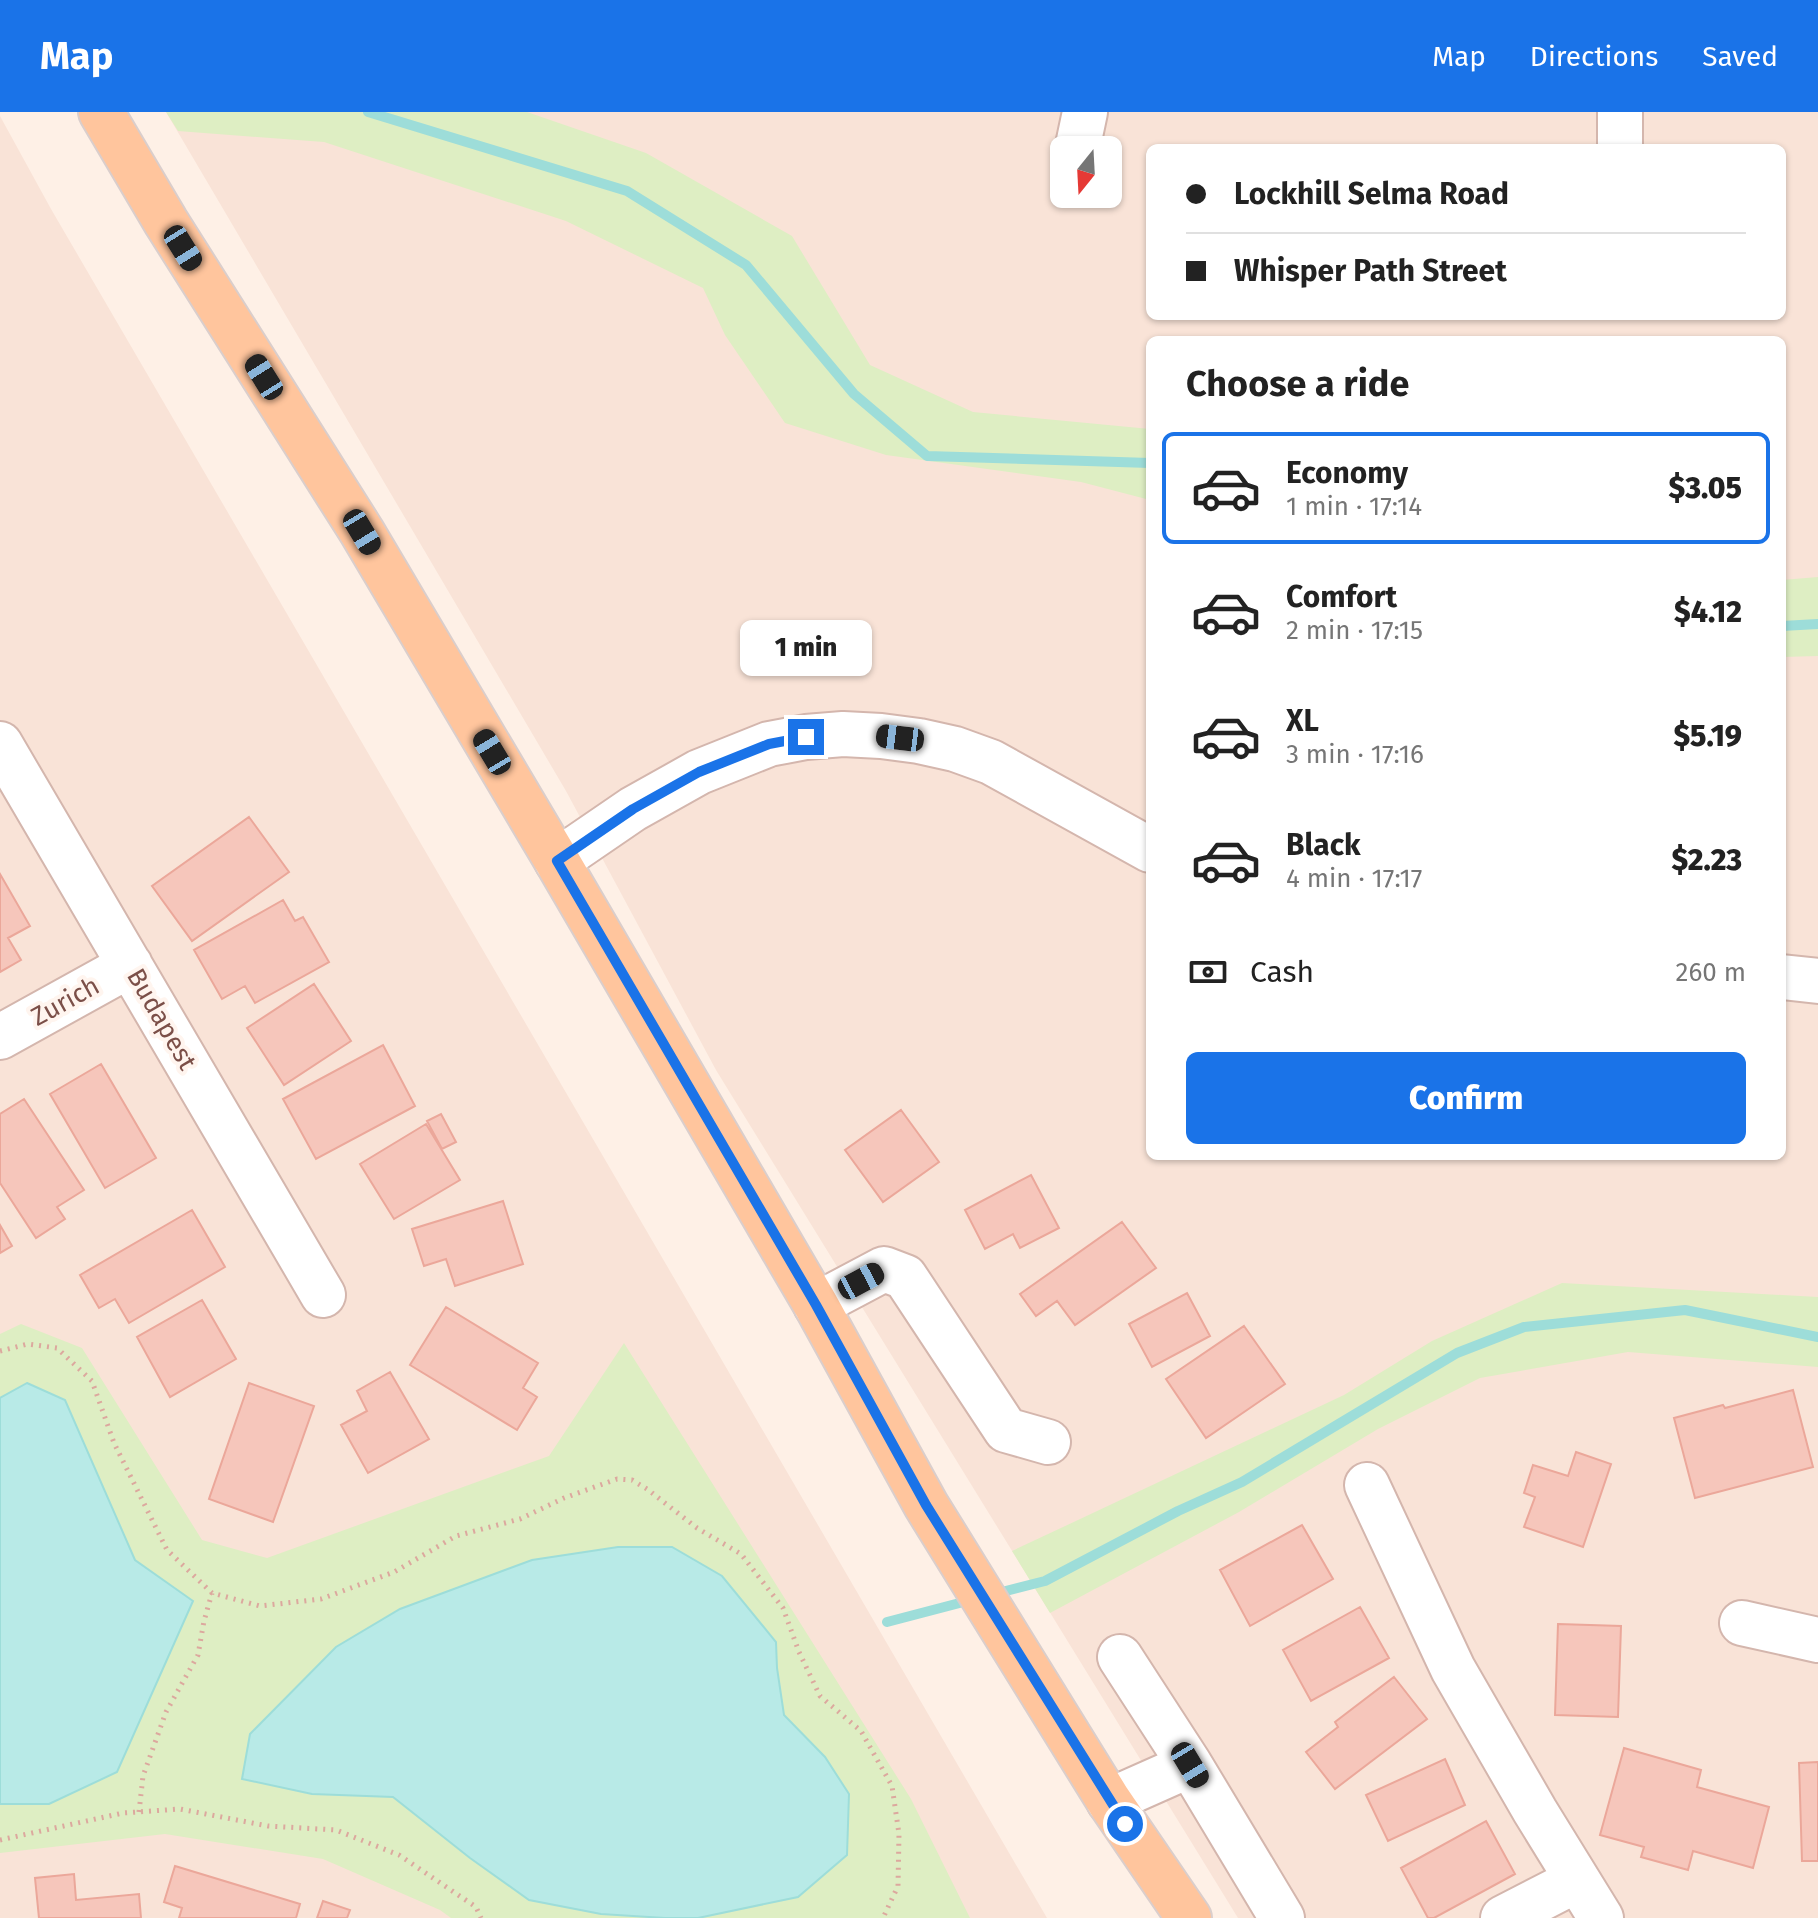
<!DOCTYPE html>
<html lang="en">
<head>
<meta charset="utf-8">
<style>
  :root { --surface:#fff; --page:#f2f2f2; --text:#222; --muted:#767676; --line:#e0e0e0; --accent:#1a73e8 }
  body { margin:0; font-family:"Fira Sans",sans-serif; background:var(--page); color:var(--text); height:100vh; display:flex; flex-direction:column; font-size:30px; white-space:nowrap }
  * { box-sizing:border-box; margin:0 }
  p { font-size:26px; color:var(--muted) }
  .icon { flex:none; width:44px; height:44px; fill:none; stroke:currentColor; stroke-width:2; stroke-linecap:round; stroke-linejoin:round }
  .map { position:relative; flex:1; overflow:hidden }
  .drawer { position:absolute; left:1146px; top:224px; width:640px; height:824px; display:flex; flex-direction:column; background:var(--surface); border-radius:12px; box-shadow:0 2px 6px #0004 }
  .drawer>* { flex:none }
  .banner { position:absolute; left:1146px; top:32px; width:640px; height:176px; border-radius:12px; box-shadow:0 2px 6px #0004; display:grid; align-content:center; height:176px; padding:0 40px; background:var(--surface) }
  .needle { width:52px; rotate:198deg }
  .tools { position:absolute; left:1050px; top:24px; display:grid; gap:16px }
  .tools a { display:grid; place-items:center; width:72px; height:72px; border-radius:12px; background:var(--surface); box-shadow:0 2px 6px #0004; font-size:40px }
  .end { position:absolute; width:36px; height:36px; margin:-18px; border:10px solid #1a73e8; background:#fff; box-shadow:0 0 0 4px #fff }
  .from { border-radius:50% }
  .bubble { position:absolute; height:56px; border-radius:12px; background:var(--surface); box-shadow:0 2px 6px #0004; font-size:26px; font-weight:800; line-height:56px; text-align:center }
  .car { position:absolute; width:24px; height:48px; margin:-24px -12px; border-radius:10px; box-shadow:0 0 6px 2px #0007; background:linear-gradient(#222 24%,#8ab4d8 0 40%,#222 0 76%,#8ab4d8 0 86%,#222 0) }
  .banner b { display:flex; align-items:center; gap:28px; height:76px; font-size:30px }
  .banner b+b { border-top:2px solid var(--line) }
  .banner i { width:20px; height:20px; background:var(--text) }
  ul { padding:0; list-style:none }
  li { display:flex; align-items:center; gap:24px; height:112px; margin:0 16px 12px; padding:0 24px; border:4px solid transparent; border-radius:12px }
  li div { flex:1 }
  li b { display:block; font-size:30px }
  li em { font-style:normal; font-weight:800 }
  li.on { border-color:var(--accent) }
  li>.icon { width:72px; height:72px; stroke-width:1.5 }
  h2 { padding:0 40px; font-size:36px; line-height:96px }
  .pay { display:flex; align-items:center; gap:20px; height:88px; padding:0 40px; font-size:30px }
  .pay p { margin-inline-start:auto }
  .button { display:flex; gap:16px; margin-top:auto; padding:16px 40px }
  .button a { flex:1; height:92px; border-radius:12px; background:var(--accent); color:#fff; font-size:32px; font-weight:800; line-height:92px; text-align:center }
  header { display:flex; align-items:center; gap:48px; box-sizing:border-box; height:112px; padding:0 40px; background:var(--accent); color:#fff }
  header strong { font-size:38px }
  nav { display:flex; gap:44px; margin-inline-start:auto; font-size:28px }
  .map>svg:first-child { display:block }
</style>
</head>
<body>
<header>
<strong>Map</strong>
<nav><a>Map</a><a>Directions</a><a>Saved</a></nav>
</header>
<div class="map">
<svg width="1818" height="1806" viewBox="0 0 1818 1806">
  <rect width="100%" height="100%" fill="#fef0e6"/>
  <path fill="#f9e3d7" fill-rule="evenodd" d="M166,0h1652v1806h-580l-522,-848 -150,-279zM1150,36h632v168h-632zM1064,38h44v44h-44zM1150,228h632v816h-632z
    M0,4l51,93 996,1709h-1047z"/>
  <path fill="#deeec3" d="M166,0h361l119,41 146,83 78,129 103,47 177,17v71l-69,-18 -195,-27 -101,-32 -60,-88 -22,-47 -137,-67 -242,-79 -146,-11z
    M1818,465v79l-36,1v-77z
    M1562,1171l256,14v70l-190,-15 -148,26 -102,51 -139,83 -189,101 -38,-62 332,-156 88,-54z
    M21,1212l61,24 120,192 65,18 282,-102 75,-113 287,456 59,119h-519l-11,-8 -117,-51 -158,-25 -165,19v-519z"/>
  <path fill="#b8eae7" stroke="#9dddd9" stroke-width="2" d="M27,1271l38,17 70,160 58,41 -76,171 -68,32h-49v-406z
    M618,1435h54l50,29 54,66 1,26 7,47 41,42 24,37 -2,61 -49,42 -100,21h-33l-64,-4 -72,-14 -59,-42 -77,-61 -81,-3 -70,-15 8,-45 86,-87 64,-38 132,-49z"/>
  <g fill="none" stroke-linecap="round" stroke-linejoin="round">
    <path stroke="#9dddd9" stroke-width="10" d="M368,0l259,79 119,74 108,129 73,62 223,7
      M1782,514l36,-2
      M994,1482l51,-13 133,-70 64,-29 215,-129 67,-26 161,-17 133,27
      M887,1510l84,-22"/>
  </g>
  <path fill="#f6c6bb" stroke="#eba79a" stroke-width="2" d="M249,705l40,55 -97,69 -40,-55z
    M0,762l30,52 -22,12 13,22 -21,12z
    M283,788l12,21 8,-4 26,45 -74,41 -10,-17 -23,13 -28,-49z
    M314,872l37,57 -67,44 -37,-57z
    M383,933l32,61 -99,53 -33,-60z
    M101,952l55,94 -51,30 -55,-94z
    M24,987l60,91 -27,17 8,12 -29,19 -36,-55v-69z
    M901,998l38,52 -56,40 -38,-52z
    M441,1002l15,28 -14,7 -15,-28z
    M426,1012l34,56 -66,39 -34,-55z
    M1031,1063l28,53 -39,20 -7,-14 -28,15 -20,-39z
    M503,1089l20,63 -68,22 -9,-27 -22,7 -12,-37z
    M192,1098l33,57 -96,56 -14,-24 -16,9 -19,-33z
    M1122,1110l34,46 -81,57 -18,-24 -21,15 -16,-22z
    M0,1113l12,21 -12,7z
    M1187,1181l23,43 -58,31 -23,-43z
    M202,1188l34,59 -66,38 -33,-60z
    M446,1195l92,56 -15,25 14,9 -20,33 -107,-65z
    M1244,1214l41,58 -79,54 -40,-59z
    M390,1260l39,67 -61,34 -27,-48 26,-14 -10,-20z
    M249,1271l65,23 -41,116 -64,-23z
    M1793,1278l20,77 -118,31 -21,-80 49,-13 2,3z
    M1576,1340l35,12 -28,83 -59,-20 11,-30 -11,-4 9,-28 35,11z
    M1302,1413l31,54 -83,47 -30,-56z
    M1360,1495l29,51 -78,43 -28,-51z
    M1558,1512l63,2 -3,91 -63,-2z
    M1394,1565l33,42 -92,70 -29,-37 32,-25 -3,-5z
    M1624,1636l77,22 -4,17 72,20 -16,61 -60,-17 -5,19 -47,-13 3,-10 -44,-12z
    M1445,1647l20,46 -77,36 -22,-46z
    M1818,1650v99h-16l-3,-98z
    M1486,1709l29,53 -81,44h-6l-27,-50z
    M175,1754l125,38 -4,14h-117l3,-10 -18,-6z
    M74,1762l2,26 63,-6 2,24h-102l-4,-40z
    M323,1789l27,9 -3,8h-30z"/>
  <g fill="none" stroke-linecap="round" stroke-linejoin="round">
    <g stroke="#d4b6ad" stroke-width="48">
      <path id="minor" d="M1620,0v36
        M1077,38l8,-38
        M0,632l323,551
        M557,749l76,-52 66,-37 70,-28 37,-7 37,-3 38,2 38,5 36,8 36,13 159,88
        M1782,865l36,4
        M0,925l130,-72
        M816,1193l68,-36 21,8 101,153 42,12
        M1367,1373l86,184 82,142 66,107
        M1742,1511l76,17
        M1120,1545l70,108
        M1109,1689l81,-36 92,153
        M1503,1806l74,-38"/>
    </g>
    <g stroke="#dacecc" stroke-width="48">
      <path id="major" d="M101,0l65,110 196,310 195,329 259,444 110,200 183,296 80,117"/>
    </g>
    <path stroke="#dca89e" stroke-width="5" stroke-dasharray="2 6" stroke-linecap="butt" d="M0,1239l28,-7 29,4 35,33 22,62 53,107 45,43 48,13 61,-7 73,-27 62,-36 64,-17 44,-21 53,-19 15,1 15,9 50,39 44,26 42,54 16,44 21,44 41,35 31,55 7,48 -1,52 -15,32
      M139,1700l4,-36 23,-64 32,-57 6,-34 8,-28
      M0,1728l123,-27 57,-4 88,17 68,4 63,25 77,52 5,11"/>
    <use href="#minor" stroke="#fff" stroke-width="44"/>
    <use href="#major" stroke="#ffc59d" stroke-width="44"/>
  </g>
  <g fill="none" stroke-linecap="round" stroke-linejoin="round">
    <path stroke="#1a73e8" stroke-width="10" d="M806,625l-37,7 -70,28 -66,37 -76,52 259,444 110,200 199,319"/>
  </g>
  <g text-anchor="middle" stroke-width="8" stroke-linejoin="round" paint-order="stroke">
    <g font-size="26" fill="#7b4f48" stroke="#fff5ef">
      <text transform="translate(65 889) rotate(-29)" y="9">Zurich</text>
      <text transform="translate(162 907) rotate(60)" y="9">Budapest</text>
    </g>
  </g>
</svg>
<div class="tools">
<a><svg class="needle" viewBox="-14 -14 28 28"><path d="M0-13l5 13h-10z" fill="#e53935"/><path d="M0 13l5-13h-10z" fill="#767676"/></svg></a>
</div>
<i class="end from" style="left:1125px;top:1712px"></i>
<i class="end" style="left:806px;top:625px"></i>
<div class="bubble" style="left:740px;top:508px;width:132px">1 min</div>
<i class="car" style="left:183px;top:136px;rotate:148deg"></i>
<i class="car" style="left:264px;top:265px;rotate:328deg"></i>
<i class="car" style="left:362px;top:420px;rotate:149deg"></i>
<i class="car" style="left:900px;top:626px;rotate:277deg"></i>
<i class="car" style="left:492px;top:640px;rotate:329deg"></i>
<i class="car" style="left:861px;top:1169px;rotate:62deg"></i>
<i class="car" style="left:1190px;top:1653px;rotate:149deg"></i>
<div class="banner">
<b><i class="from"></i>Lockhill Selma Road</b>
<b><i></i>Whisper Path Street</b>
</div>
<section class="drawer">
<h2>Choose a ride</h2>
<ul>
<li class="on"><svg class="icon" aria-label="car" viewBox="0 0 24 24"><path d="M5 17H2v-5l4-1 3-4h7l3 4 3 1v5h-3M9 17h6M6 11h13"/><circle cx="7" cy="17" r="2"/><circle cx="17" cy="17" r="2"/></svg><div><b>Economy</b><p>1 min · 17:14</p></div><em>$3.05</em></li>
<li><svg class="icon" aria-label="car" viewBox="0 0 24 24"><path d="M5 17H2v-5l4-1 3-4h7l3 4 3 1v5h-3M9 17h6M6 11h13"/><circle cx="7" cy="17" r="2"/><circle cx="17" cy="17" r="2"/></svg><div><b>Comfort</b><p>2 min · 17:15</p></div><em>$4.12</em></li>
<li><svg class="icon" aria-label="car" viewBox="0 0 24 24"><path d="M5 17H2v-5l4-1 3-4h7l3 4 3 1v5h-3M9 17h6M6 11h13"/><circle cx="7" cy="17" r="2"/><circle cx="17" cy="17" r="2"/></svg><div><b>XL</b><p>3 min · 17:16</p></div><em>$5.19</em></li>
<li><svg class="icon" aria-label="car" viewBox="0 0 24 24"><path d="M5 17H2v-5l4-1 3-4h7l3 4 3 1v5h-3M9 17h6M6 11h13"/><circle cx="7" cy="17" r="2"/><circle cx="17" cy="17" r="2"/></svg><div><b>Black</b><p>4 min · 17:17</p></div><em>$2.23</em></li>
</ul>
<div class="pay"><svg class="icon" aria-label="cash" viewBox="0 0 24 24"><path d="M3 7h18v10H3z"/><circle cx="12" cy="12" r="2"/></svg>Cash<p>260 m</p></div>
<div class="button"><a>Confirm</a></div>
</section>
</div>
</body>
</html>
